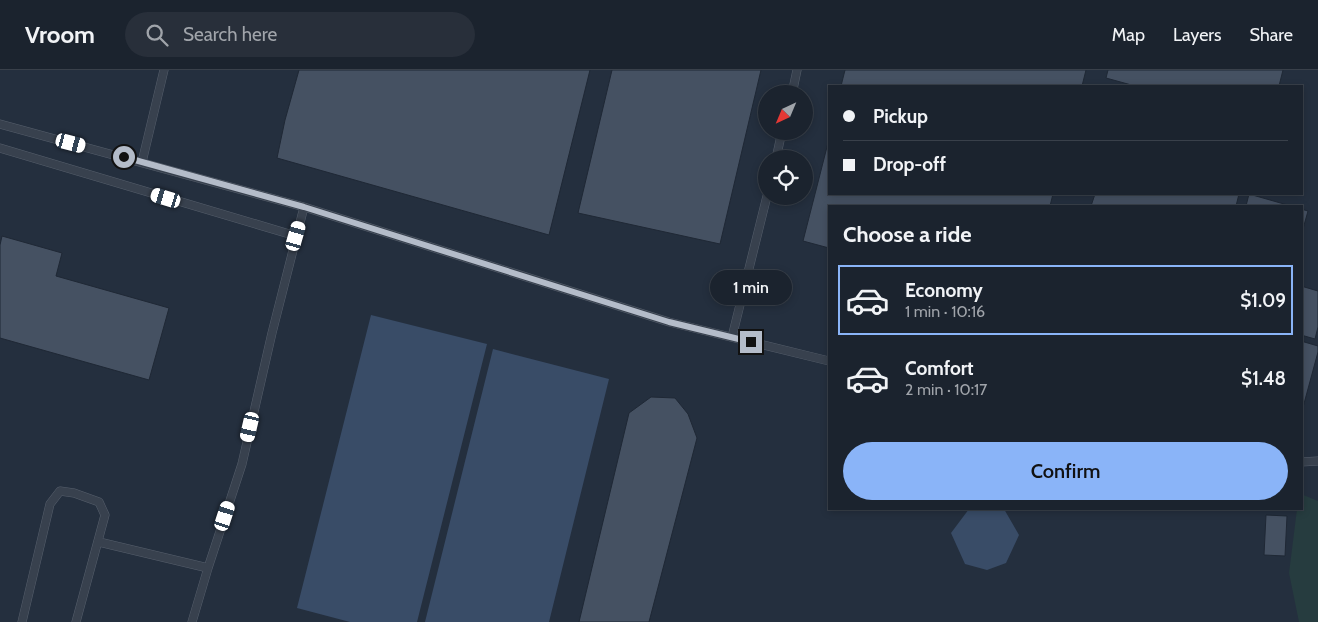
<!DOCTYPE html>
<html lang="en">
<head>
<meta charset="utf-8">
<style>
  :root { --surface:#1b232e; --page:#282f3a; --text:#f1f3f6; --muted:#a0a4aa; --line:#39404a; --accent:#8ab4f8 }
  body { margin:0; font-family:Cabin,sans-serif; background:var(--page); color:var(--text); height:100vh; display:flex; flex-direction:column; font-size:19px; white-space:nowrap }
  * { box-sizing:border-box; margin:0 }
  p { font-size:16px; color:var(--muted) }
  .icon { flex:none; width:28px; height:28px; fill:none; stroke:currentColor; stroke-width:2; stroke-linecap:round; stroke-linejoin:round }
  .map { position:relative; flex:1; overflow:hidden }
  .drawer { position:absolute; left:828px; top:135px; width:475px; height:305px; display:flex; flex-direction:column; background:var(--surface); border-radius:0px; box-shadow:0 2px 8px #0003,0 0 0 1px var(--line) }
  .drawer>* { flex:none }
  .top-card { position:absolute; left:828px; top:15px; width:475px; height:110px; border-radius:0px; box-shadow:0 2px 8px #0003,0 0 0 1px var(--line); display:grid; align-content:center; height:110px; padding:0 15px; background:var(--surface) }
  .needle { width:32px; rotate:224deg }
  .buttons { position:absolute; left:758px; top:15px; display:grid; gap:10px }
  .buttons a { display:grid; place-items:center; width:55px; height:55px; border-radius:50%; background:var(--surface); box-shadow:0 2px 8px #0003,0 0 0 1px var(--line); font-size:25px }
  .end { position:absolute; width:22px; height:22px; margin:-11px; border:6px solid #b4bcc9; background:#111; box-shadow:0 0 0 2px #111 }
  .from { border-radius:50% }
  .bubble { position:absolute; height:35px; border-radius:18px; background:var(--surface); box-shadow:0 2px 8px #0003,0 0 0 1px var(--line); font-size:16px; font-weight:600; line-height:35px; text-align:center }
  .car { position:absolute; width:15px; height:30px; margin:-15px -8px; border-radius:6px; box-shadow:0 0 4px 1px #0007; background:linear-gradient(#fff 24%,#345 0 40%,#fff 0 76%,#345 0 86%,#fff 0) }
  .top-card b { display:flex; align-items:center; gap:18px; height:48px; font-size:19px }
  .top-card b+b { border-top:1px solid var(--line) }
  .top-card i { width:12px; height:12px; background:var(--text) }
  ul { padding:0; list-style:none }
  li { display:flex; align-items:center; gap:15px; height:70px; margin:0 10px 8px; padding:0 5px; border:2px solid transparent; border-radius:0px }
  li div { flex:1 }
  li b { display:block; font-size:19px }
  li em { font-style:normal; font-weight:600 }
  li.current { border-color:var(--accent) }
  li>.icon { width:45px; height:45px; stroke-width:1.5 }
  h2 { padding:0 15px; font-size:22px; line-height:60px }
  .primary-button { display:flex; gap:10px; margin-top:auto; padding:10px 15px }
  .primary-button a { flex:1; height:58px; border-radius:30px; background:var(--accent); color:#111; font-size:20px; font-weight:600; line-height:58px; text-align:center }
  header { display:flex; align-items:center; gap:30px; box-sizing:border-box; height:70px; padding:0 25px; background:var(--surface); border-bottom:1px solid var(--line) }
  header strong { font-size:24px }
  nav { display:flex; gap:28px; margin-inline-start:auto; font-size:18px }
  .search { width:350px; height:45px; background:var(--page); display:flex; align-items:center; gap:12px; box-sizing:border-box; padding:0 18px; border-radius:28px; color:var(--muted); font-size:19px }
  .map>svg:first-child { display:block }
</style>
</head>
<body>
<header>
<strong>Vroom</strong>
<div class="search"><svg class="icon" aria-label="search" viewBox="0 0 24 24"><circle cx="10" cy="10" r="6"/><path d="M15 15l6 6"/></svg>Search here</div>
<nav><a>Map</a><a>Layers</a><a>Share</a></nav>
</header>
<div class="map">
<svg width="1318" height="552" viewBox="0 0 1318 552">
  <rect width="100%" height="100%" fill="#242f3e"/>
  <path fill="#263c3f" d="M1301,424l17,7v121h-19l-10,-49 8,-64h4z"/>
  <path fill="#394c67" d="M371,245l116,29 -70,278h-67l-53,-14z
    M493,279l116,30 -60,243h-124z
    M969,439h35l15,26 -13,28 -19,7 -22,-6 -14,-31z"/>
  <path fill="#455162" stroke="#1f2835" d="M299,0h291l-41,165 -272,-77 8,-38z
    M612,0h149l-41,174 -142,-31z
    M845,0h241l-4,16h-241z
    M1108,0h175l-4,16h-144l-29,-8z
    M829,69v55h224l-3,12h-221v42l-26,-7z
    M1095,124h144l-3,12h-145z
    M1249,124l42,12h-45z
    M1301,139l7,2 -7,25z
    M2,166l60,17 -6,23 113,32 -20,72 -149,-42v-93z
    M1301,216l17,5v36l-3,12 -14,-4z
    M1301,271l17,5v6l-16,59z
    M651,327l24,1 13,16 9,24 -48,184h-70l50,-209z
    M1266,445l21,1 -2,40 -21,-1z"/>
  <g fill="none" stroke-linecap="round" stroke-linejoin="round">
    <g stroke="#565f6c" stroke-width="9">
      <path id="lane" d="M792,24l5,-24
        M0,54l304,83 365,115 160,39
        M0,78l296,88
        M776,89l6,-28
        M142,92l22,-92
        M732,267l35,-141
        M1301,392l17,-1
        M99,472l109,26
        M22,552l28,-118 10,-13 14,2 25,9 6,13 -29,107
        M192,552l16,-54 34,-104 30,-131 32,-126"/>
    </g>
    <use href="#lane" stroke="#38414e" stroke-width="8"/>
  </g>
  <g fill="none" stroke-linecap="round" stroke-linejoin="round">
    <path stroke="#b4bcc9" stroke-width="6" d="M124,87l180,50 365,115 82,20"/>
  </g>
</svg>
<div class="buttons">
<a><svg class="needle" viewBox="-14 -14 28 28"><path d="M0-13l5 13h-10z" fill="#e53935"/><path d="M0 13l5-13h-10z" fill="#a0a4aa"/></svg></a>
<a><svg class="icon" aria-label="locate" viewBox="0 0 24 24"><circle cx="12" cy="12" r="6"/><path d="M12 2v4M12 18v4M2 12h4M18 12h4"/></svg></a>
</div>
<i class="end from" style="left:124px;top:87px"></i>
<i class="end" style="left:751px;top:272px"></i>
<div class="bubble" style="left:710px;top:200px;width:82px">1 min</div>
<i class="car" style="left:71px;top:73px;rotate:105deg"></i>
<i class="car" style="left:166px;top:128px;rotate:287deg"></i>
<i class="car" style="left:296px;top:166px;rotate:16deg"></i>
<i class="car" style="left:250px;top:357px;rotate:193deg"></i>
<i class="car" style="left:225px;top:446px;rotate:18deg"></i>
<div class="top-card">
<b><i class="from"></i>Pickup</b>
<b><i></i>Drop-off</b>
</div>
<section class="drawer">
<h2>Choose a ride</h2>
<ul>
<li class="current"><svg class="icon" aria-label="car" viewBox="0 0 24 24"><path d="M5 17H2v-5l4-1 3-4h7l3 4 3 1v5h-3M9 17h6M6 11h13"/><circle cx="7" cy="17" r="2"/><circle cx="17" cy="17" r="2"/></svg><div><b>Economy</b><p>1 min · 10:16</p></div><em>$1.09</em></li>
<li><svg class="icon" aria-label="car" viewBox="0 0 24 24"><path d="M5 17H2v-5l4-1 3-4h7l3 4 3 1v5h-3M9 17h6M6 11h13"/><circle cx="7" cy="17" r="2"/><circle cx="17" cy="17" r="2"/></svg><div><b>Comfort</b><p>2 min · 10:17</p></div><em>$1.48</em></li>
</ul>
<div class="primary-button"><a>Confirm</a></div>
</section>
</div>
</body>
</html>
